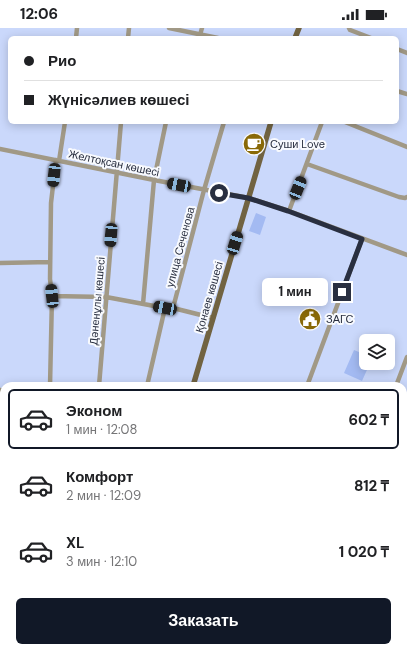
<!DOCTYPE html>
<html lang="ru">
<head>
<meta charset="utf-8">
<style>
  :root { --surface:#fff; --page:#f2f2f2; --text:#202124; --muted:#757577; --line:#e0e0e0; --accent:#111827 }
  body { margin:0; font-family:"DM Sans",sans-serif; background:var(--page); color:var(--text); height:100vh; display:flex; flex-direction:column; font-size:15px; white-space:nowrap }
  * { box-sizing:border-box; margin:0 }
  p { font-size:13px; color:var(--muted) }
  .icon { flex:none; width:22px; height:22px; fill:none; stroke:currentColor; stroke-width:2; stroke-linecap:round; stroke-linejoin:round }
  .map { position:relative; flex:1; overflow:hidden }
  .panel { position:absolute; left:0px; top:354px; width:407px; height:270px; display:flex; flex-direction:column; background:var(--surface); border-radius:12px 12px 0 0; box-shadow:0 2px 10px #0003 }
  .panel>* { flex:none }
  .banner { position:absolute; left:8px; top:8px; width:391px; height:88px; border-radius:6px; box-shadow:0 2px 10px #0003; display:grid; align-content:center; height:88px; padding:0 16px; background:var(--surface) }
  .tools { position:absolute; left:359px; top:306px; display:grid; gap:8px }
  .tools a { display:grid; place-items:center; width:36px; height:36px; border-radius:6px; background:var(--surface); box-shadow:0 2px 10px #0003; font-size:20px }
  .end { position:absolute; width:18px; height:18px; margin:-9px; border:5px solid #292f40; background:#fff; box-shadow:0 0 0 2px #fff }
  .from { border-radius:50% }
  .bubble { position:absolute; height:28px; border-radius:6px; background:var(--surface); box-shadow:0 2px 10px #0003; font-size:13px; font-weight:700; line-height:28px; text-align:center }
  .car { position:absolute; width:12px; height:24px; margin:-12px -6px; border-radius:5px; box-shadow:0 0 3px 1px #0007; background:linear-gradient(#222 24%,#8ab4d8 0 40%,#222 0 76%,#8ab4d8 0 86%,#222 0) }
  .banner b { display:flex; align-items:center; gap:14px; height:38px; font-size:15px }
  .banner b+b { border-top:1px solid var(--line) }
  .banner i { width:10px; height:10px; background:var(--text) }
  ul { padding:7px 0 0; list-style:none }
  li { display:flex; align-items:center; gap:12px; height:60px; margin:0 8px 6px; padding:0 8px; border:2px solid transparent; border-radius:6px }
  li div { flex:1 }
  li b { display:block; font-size:15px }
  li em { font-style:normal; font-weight:700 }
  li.on { border-color:var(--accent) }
  li>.icon { width:36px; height:36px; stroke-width:1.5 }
  .action { display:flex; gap:8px; margin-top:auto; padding:8px 16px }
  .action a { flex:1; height:46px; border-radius:6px; background:var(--accent); color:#fff; font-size:16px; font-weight:700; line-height:46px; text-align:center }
  .status { display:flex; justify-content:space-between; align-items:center; height:28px; padding:0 20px; background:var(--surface); direction:ltr }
  .status svg { height:11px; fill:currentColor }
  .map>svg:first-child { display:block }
</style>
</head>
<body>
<div class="status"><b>12:06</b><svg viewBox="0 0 49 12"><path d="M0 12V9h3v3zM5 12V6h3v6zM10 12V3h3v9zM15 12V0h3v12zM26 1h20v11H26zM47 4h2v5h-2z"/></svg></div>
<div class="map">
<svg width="407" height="624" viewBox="0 0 407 624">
  <rect width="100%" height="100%" fill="#cad8fb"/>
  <path fill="#a3baf2" d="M256,185l10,4 -6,18 -11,-4z
    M354,322l12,5v8h4l-8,18 -18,-8z"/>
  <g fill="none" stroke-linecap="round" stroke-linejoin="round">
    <path stroke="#a19986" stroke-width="4.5" d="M169,0l49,10
      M349,0l1,2 21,8
      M200,7l2,-7
      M76,10l1,-10
      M128,10l1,-10
      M397,21l10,4
      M397,63l10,3
      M345,94l62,25
      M0,121l154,31 95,18 40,13 118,44
      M59,133l6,-39
      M307,136l92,33 6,1 2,-1
      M289,183l33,-89
      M0,235l50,-1
      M52,268l54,1 59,11h8l40,10
      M143,276l11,-124 12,-58
      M173,280l31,-118 20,-68
      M50,358l2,-90 -2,-17 1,-76 5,-43
      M99,358l22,-264
      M147,358l18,-78
      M307,358l55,-147
      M396,358l11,-29
      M0,362l4,1
      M403,374l4,2
      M403,419l4,-11
      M403,469l4,2
      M403,498l4,2
      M68,620v4
      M342,620l10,4
      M207,624l2,-4
      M297,624l1,-4"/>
    <path stroke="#716341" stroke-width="5.5" d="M295,10l4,-10
      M193,358l78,-264
      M118,624l1,-4"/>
  </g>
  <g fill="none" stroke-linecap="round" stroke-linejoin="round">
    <path stroke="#292f40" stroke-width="5" d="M219,165l29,5 40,13 74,28 -20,53"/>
  </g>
  <defs>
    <g id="cafe-disc" transform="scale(1.15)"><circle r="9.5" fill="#896907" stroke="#f8fafe"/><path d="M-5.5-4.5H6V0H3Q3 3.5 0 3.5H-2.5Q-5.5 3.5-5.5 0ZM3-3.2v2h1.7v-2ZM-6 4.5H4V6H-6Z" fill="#fff"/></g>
    <g id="civic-disc" transform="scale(1.15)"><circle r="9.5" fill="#896907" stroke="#f8fafe"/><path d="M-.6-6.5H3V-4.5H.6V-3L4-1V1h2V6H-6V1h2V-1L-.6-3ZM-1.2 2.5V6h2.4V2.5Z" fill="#fff"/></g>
  </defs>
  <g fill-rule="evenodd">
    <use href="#cafe-disc" x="254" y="116"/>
    <use href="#civic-disc" x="310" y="291"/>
  </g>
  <g text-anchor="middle" stroke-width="4" stroke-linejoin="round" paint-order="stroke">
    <g font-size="11" fill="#292f40" stroke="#f8fafe" text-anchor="start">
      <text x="270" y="120">Суши Love</text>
      <text x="326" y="295">ЗАГС</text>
    </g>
    <g font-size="11" fill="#292f40" stroke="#f8fafe">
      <text transform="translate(114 135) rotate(12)" y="4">Желтоқсан көшесі</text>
      <text transform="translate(180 219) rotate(-75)" y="4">улица Сеченова</text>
      <text transform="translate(209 269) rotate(-74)" y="4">Қонаев көшесі</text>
      <text transform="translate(97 273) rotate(-85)" y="4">Дәненұлы көшесі</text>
    </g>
  </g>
</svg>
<div class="tools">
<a><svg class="icon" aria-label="layers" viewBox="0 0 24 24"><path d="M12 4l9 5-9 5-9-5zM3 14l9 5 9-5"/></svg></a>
</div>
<i class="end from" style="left:219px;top:165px"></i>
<i class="end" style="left:342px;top:264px"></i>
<div class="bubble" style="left:262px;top:250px;width:66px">1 мин</div>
<i class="car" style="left:54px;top:147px;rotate:186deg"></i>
<i class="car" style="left:179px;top:157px;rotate:281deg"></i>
<i class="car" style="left:298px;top:160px;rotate:22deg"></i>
<i class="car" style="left:111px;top:207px;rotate:185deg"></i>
<i class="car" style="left:235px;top:215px;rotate:17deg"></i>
<i class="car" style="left:52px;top:268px;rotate:354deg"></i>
<i class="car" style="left:165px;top:280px;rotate:281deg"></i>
<div class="banner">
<b><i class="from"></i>Рио</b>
<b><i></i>Жүнісәлиев көшесі</b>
</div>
<section class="panel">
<ul>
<li class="on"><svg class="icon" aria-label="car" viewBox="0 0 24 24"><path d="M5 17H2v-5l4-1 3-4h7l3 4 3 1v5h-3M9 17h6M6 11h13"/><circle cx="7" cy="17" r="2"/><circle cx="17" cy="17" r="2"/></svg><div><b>Эконом</b><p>1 мин · 12:08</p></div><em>602 ₸</em></li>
<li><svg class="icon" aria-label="car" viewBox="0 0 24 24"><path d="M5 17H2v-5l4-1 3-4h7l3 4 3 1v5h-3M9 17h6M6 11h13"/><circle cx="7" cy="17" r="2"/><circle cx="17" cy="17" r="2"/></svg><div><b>Комфорт</b><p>2 мин · 12:09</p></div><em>812 ₸</em></li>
<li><svg class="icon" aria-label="car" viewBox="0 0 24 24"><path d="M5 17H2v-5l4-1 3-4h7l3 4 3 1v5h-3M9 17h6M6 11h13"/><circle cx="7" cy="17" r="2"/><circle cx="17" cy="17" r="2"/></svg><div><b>XL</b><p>3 мин · 12:10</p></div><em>1 020 ₸</em></li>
</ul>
<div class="action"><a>Заказать</a></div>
</section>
</div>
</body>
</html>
